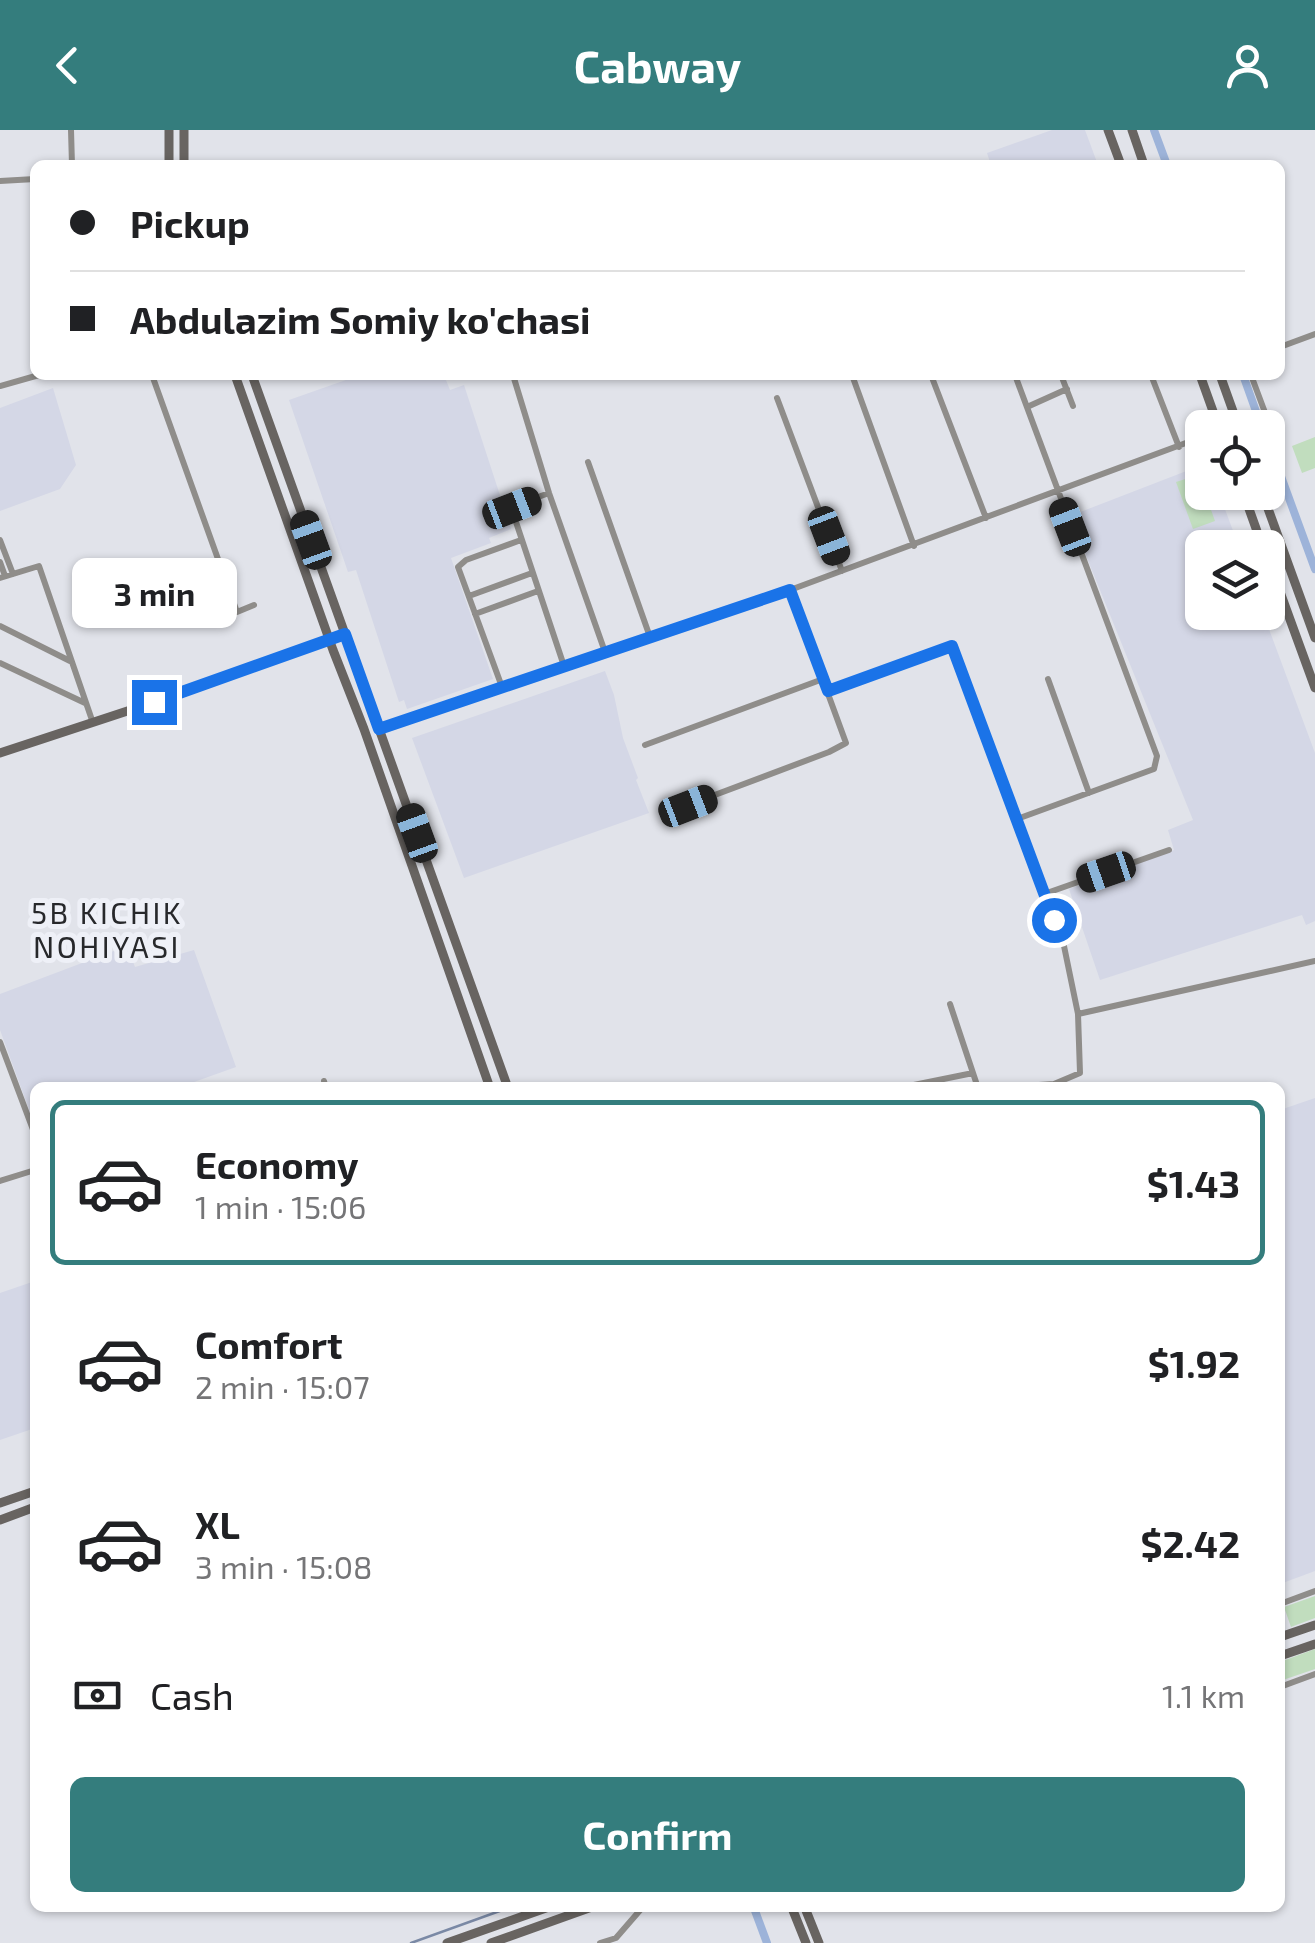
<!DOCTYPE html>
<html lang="en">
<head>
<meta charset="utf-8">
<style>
  :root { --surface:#fff; --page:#f6f6f6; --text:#202124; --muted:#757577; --line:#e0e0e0; --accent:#347d7d }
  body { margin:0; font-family:"Exo 2",sans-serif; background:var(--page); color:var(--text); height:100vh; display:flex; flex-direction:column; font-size:38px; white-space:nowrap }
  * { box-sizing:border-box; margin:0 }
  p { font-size:32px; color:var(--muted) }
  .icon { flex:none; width:55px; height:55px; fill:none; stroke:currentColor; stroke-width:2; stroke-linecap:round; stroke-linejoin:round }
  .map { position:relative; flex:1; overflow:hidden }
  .drawer { position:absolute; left:30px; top:952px; width:1255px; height:830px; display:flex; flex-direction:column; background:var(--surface); border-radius:15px; box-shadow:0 2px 8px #0004 }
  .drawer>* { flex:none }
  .banner { position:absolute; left:30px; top:30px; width:1255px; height:220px; border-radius:15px; box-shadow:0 2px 8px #0004; display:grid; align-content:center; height:220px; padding:0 40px; background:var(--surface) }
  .controls { position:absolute; left:1185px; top:280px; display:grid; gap:20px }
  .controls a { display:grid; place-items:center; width:100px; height:100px; border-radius:15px; background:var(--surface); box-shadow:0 2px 8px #0004; font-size:50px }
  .end { position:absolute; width:45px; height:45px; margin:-22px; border:12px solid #1a73e8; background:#fff; box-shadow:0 0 0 5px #fff }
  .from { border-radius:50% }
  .bubble { position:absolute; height:70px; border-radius:15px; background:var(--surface); box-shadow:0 2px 8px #0004; font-size:32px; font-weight:700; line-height:70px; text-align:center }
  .car { position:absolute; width:30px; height:60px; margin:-30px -15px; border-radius:12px; box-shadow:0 0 8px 2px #0007; background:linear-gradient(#222 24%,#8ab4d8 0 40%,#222 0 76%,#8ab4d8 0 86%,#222 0) }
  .banner b { display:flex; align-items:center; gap:35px; height:95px; font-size:38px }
  .banner b+b { border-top:2px solid var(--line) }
  .banner i { width:25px; height:25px; background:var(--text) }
  ul { padding:18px 0 0; list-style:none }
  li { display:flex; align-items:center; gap:30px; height:165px; margin:0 20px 15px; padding:0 20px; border:5px solid transparent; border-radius:15px }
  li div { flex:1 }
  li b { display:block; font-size:38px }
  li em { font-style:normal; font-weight:700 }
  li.selected { border-color:var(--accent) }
  li>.icon { width:90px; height:90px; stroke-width:1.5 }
  .pay { display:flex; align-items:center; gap:25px; height:110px; padding:0 40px; font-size:38px }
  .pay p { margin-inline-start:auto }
  .cta { display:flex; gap:20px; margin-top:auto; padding:20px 40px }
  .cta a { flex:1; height:115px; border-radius:15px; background:var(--accent); color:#fff; font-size:40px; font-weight:700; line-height:115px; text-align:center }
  header { display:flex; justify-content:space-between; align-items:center; height:130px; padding:0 40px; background:var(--accent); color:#fff; font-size:45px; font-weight:700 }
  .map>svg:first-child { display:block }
</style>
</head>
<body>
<header><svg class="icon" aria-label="back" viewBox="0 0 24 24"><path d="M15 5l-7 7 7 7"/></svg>Cabway<svg class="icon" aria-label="person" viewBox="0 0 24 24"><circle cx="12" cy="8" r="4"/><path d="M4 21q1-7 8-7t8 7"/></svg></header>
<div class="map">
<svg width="1315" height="1813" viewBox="0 0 1315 1813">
  <rect width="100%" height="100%" fill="#e1e3ea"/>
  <path fill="#d4d7e6" d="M1052,0h33l13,35h-107l-4,-12z
    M360,245h84l6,15 14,-5 47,144 -22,9 2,5 -40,15 42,121 -86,30 -3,-9 -5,2 -43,-132 -8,2 -59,-172z
    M53,258l23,77 -16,24 -60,22v-103z
    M1202,335v27l17,1 20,54 -37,1v64l61,1 52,140v168l-9,4 -4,-10 -202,65 -31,-91 105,-39 -6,-20 25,-10 -123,-304z
    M605,541l9,24 9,43 15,40 -2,2 13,33 -185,65 -52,-140z
    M127,816l8,21 59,-17 42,117 -56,20 -145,1v38l-35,-96v-36z
    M1315,968v473l-35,13v-474z
    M35,1151v147l-35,12v-147z"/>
  <path fill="#c1ddbe" d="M1315,307v31l-13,5 -10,-27z
    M1198,345l4,17 3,1 10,28 -22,8 -17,-47z
    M1315,1466v22l-24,9 -7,-20z
    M1315,1519v20l-35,12v-19z"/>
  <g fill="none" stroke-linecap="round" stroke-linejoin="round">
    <path stroke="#7a89a5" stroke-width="2.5" d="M411,1813l97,-35"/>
    <path stroke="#9db3d9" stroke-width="8" d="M1154,0l13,35
      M1243,245l19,53
      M1268,311l47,128
      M754,1778l13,35"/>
    <path stroke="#8f8d8a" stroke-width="6" d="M71,0l1,35
      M0,51l35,-2
      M1280,217l35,-13
      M152,245l85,237 17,-7
      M513,245l36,118 56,159
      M852,245l62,171
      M931,245l55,143
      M1015,245l142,381 -3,13 -137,50
      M1061,245l12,31
      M1151,245l28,72
      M1251,245l25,67
      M0,256l39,-11
      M777,268l65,173
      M1027,277l40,-18
      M588,332l62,175
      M549,363l-38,14 53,159
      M0,410l13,34
      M0,432l5,14
      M0,448l39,-12 54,157
      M469,466l63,-23
      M475,484l63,-23
      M0,496l70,35
      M0,533l85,40
      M1048,549l41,114
      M502,557l-44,-120 8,-7 55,-20
      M828,561l124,-45 112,300 14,68 2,59 -26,11 -60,4
      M379,599l411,-139 412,-153
      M645,615l178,-66
      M688,675l141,-53 17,-9 -56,-153
      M1044,764l125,-44
      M950,874l28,84
      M1078,884l237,-53
      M0,912l35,93
      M324,951l2,7
      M311,956v2
      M899,958l74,-15
      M0,1051l35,-11
      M1280,1474l35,-13
      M1280,1557l35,-13
      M600,1813l16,-5 26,-30"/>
    <path stroke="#686461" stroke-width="9" d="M169,0v35
      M1108,0l13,35
      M1132,0l12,35
      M184,35v-35
      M235,245l98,275 31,79 126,359
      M252,245l256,713
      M1200,245l19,53
      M1220,245l19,53
      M1243,362l20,56
      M1262,362l53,146
      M1268,429l47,129
      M0,623l179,-59 154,-56
      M0,1373l35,-12
      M0,1390l35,-13
      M1280,1507l35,-12
      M1280,1526l35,-12
      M792,1778l14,35
      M805,1778l14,35
      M447,1813l99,-35
      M491,1813l98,-35"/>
  </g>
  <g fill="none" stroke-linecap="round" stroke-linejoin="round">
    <path stroke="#1a73e8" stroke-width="12" d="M154,572l191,-68 34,95 411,-139 38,101 124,-45 102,274"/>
  </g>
  <g text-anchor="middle" stroke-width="10" stroke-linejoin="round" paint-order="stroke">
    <g font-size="30" letter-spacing="2.5" fill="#27282b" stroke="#eef0f7">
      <text x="107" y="794">5B KICHIK<tspan x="107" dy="34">NOHIYASI</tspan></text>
    </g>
  </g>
</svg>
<div class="controls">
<a><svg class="icon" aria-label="locate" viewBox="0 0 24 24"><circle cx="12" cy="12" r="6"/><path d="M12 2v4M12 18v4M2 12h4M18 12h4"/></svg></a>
<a><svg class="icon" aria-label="layers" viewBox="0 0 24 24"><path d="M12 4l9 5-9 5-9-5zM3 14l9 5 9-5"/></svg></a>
</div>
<i class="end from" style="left:1054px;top:790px"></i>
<i class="end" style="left:154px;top:572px"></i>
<div class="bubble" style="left:72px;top:428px;width:165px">3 min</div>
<i class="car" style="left:512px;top:378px;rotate:69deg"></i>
<i class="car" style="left:1070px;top:397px;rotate:339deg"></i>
<i class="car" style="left:829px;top:406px;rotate:159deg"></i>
<i class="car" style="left:311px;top:410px;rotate:340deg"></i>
<i class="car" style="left:688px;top:676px;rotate:69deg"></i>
<i class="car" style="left:417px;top:703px;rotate:340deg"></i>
<i class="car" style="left:1106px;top:742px;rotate:251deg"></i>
<div class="banner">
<b><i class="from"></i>Pickup</b>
<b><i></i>Abdulazim Somiy ko'chasi</b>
</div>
<section class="drawer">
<ul>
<li class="selected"><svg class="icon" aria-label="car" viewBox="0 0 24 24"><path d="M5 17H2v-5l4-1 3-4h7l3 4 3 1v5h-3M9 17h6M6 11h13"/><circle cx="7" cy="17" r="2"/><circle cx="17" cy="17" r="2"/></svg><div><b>Economy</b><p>1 min · 15:06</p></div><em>$1.43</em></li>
<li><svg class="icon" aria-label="car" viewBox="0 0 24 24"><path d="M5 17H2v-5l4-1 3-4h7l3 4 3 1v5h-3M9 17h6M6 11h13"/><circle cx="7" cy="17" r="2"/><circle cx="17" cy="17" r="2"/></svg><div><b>Comfort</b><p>2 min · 15:07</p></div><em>$1.92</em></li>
<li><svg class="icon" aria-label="car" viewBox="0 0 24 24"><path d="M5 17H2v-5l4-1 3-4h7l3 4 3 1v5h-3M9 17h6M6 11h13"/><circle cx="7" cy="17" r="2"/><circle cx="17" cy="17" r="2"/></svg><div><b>XL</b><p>3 min · 15:08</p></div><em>$2.42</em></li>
</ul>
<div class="pay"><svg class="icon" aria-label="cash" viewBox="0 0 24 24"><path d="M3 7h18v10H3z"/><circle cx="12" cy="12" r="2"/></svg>Cash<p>1.1 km</p></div>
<div class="cta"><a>Confirm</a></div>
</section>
</div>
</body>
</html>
